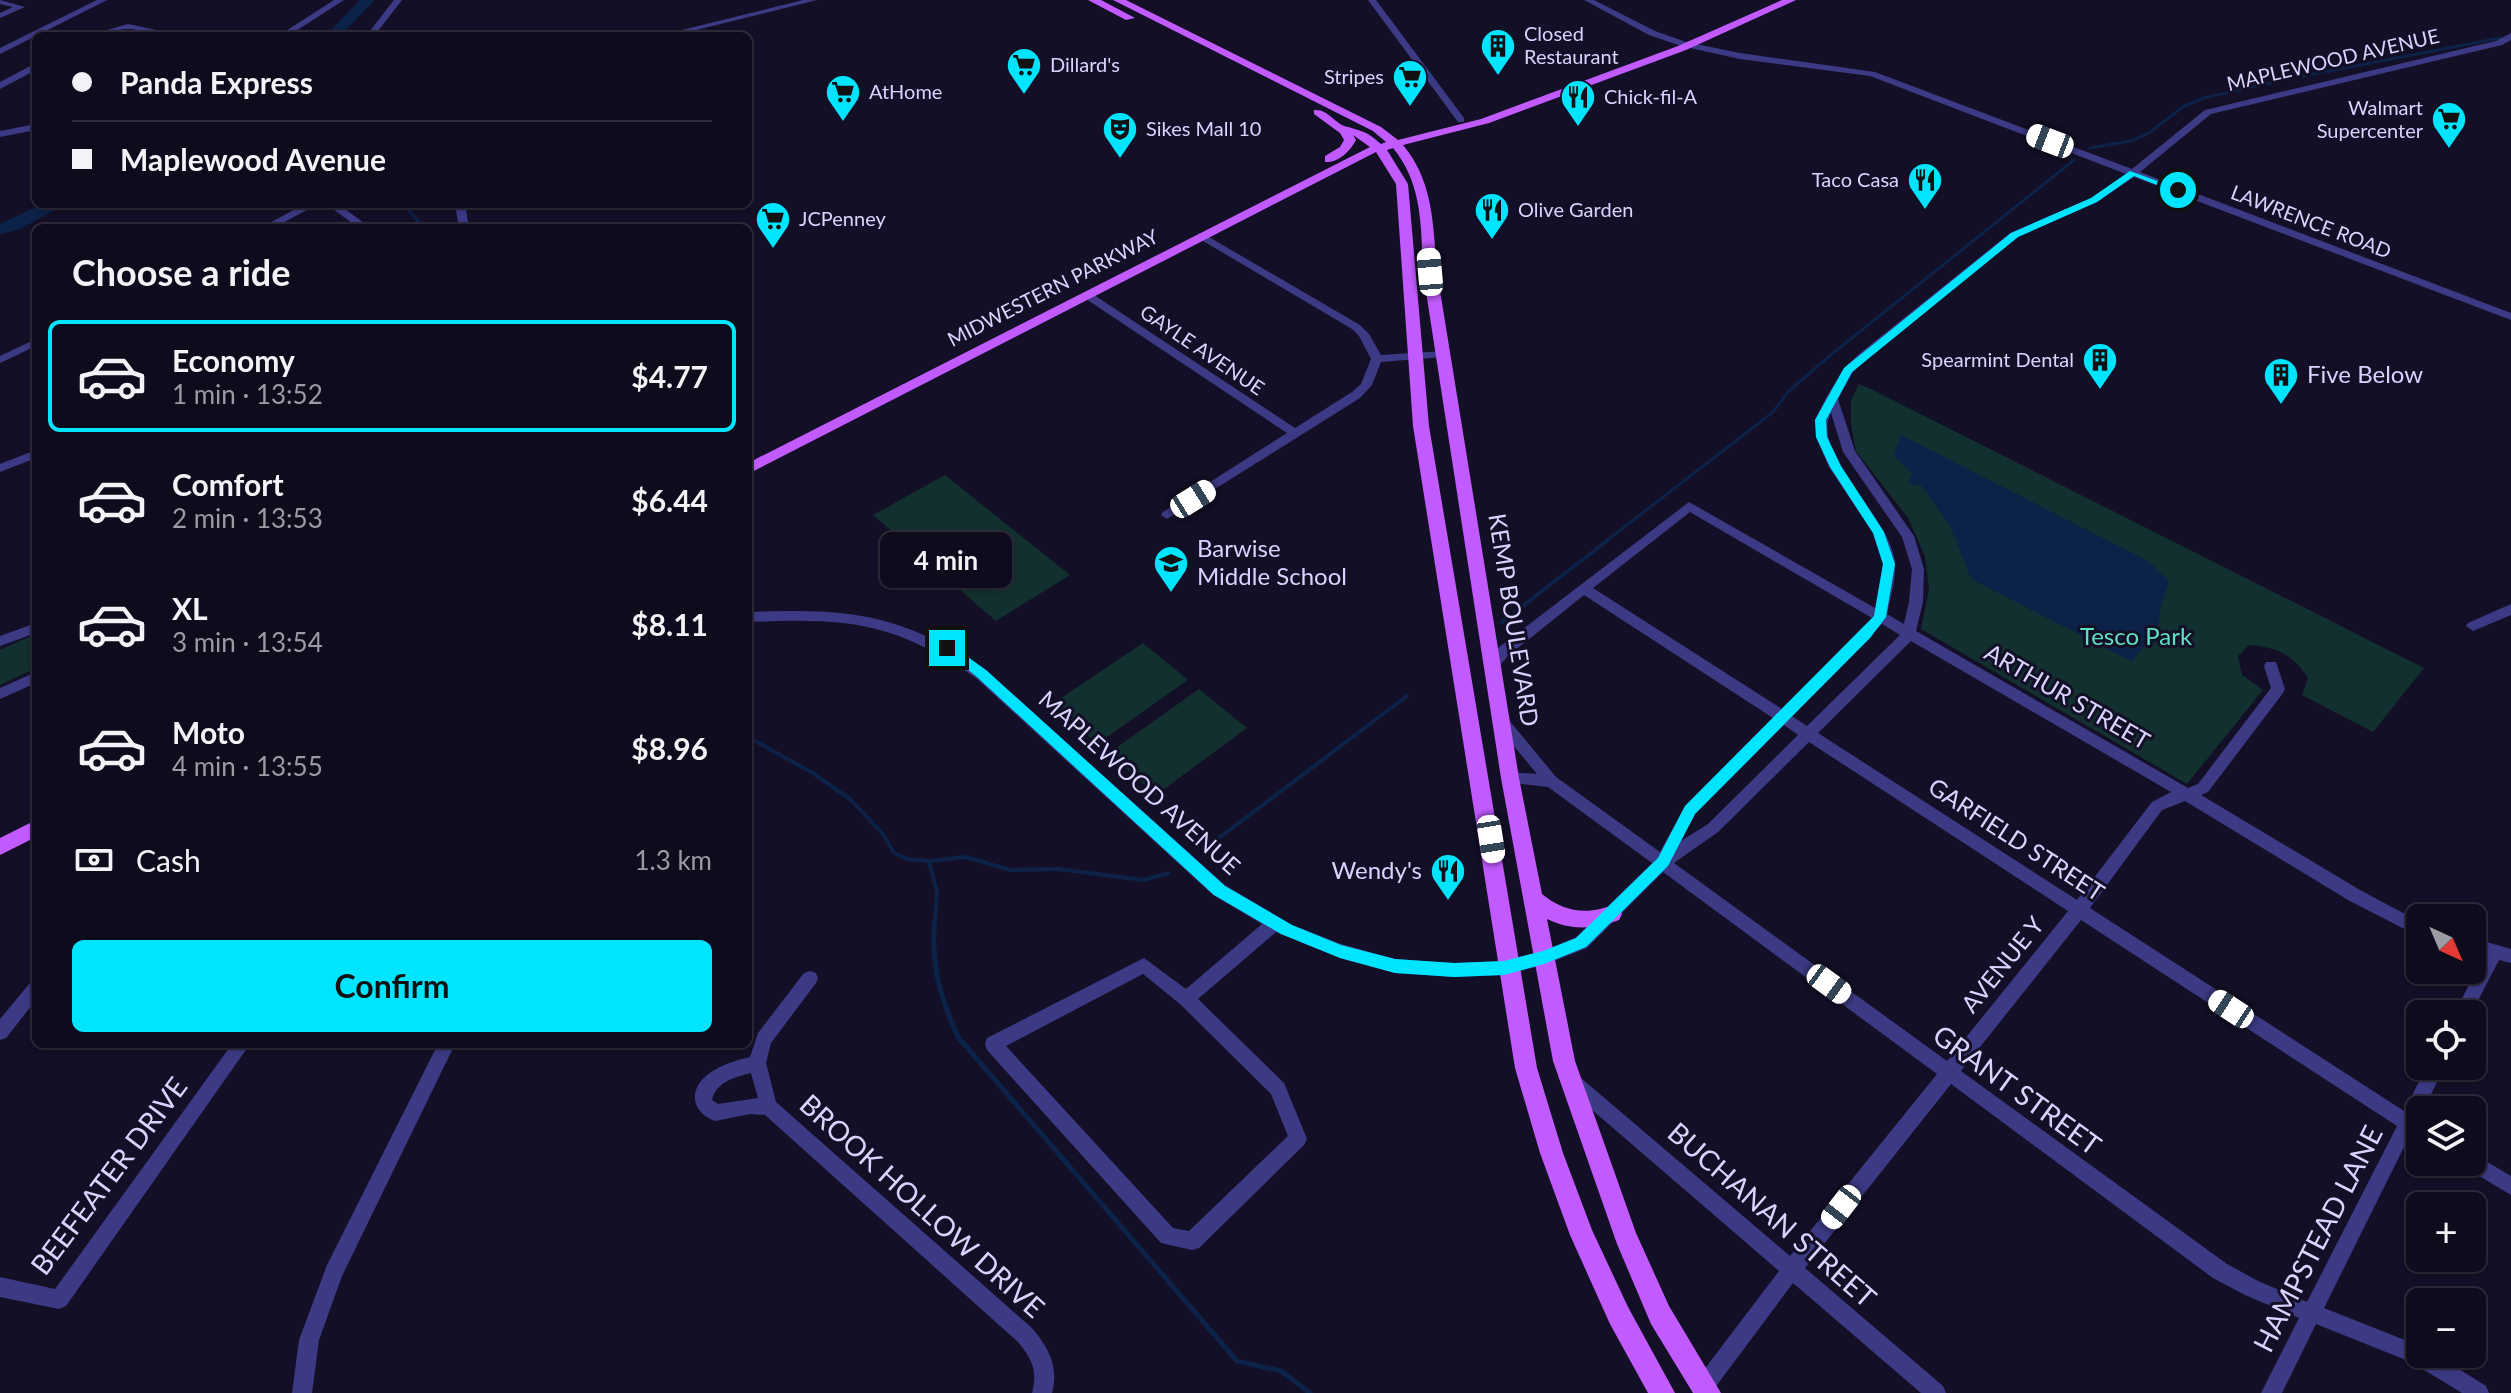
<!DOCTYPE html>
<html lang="en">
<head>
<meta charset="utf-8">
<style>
  :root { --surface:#0e0b1c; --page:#1c1929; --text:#f1f3f6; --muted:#9b9ba3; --line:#2e2b3b; --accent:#00e5ff }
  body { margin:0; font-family:Lato,sans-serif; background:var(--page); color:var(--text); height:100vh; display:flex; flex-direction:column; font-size:30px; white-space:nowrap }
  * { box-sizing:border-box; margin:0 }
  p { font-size:26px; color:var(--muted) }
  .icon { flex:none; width:44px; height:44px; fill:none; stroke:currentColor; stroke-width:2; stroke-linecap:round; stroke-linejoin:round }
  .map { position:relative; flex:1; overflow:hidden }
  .sheet { position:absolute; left:32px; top:224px; width:720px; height:824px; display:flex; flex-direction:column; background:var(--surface); border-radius:12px; box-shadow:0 2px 6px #0004,0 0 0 2px var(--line) }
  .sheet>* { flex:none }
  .hud { position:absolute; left:32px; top:32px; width:720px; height:176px; border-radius:12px; box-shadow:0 2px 6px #0004,0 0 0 2px var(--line); display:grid; align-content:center; height:176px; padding:0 40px; background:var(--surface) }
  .needle { width:52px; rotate:136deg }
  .fabs { position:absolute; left:2406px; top:904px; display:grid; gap:16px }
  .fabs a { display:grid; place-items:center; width:80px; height:80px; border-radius:12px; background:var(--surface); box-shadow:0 2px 6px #0004,0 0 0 2px var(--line); font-size:40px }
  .end { position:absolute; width:36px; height:36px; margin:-18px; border:10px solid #00e5ff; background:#111; box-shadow:0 0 0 4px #111 }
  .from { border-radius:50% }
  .bubble { position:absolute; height:56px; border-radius:12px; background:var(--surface); box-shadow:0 2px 6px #0004,0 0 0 2px var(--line); font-size:26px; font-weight:700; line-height:56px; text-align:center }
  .car { position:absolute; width:24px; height:48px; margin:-24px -12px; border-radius:10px; box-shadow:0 0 6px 2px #0007; background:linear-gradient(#fff 24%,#345 0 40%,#fff 0 76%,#345 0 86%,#fff 0) }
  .hud b { display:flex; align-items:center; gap:28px; height:76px; font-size:30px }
  .hud b+b { border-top:2px solid var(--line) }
  .hud i { width:20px; height:20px; background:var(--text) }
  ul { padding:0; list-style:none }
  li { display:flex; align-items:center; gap:24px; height:112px; margin:0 16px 12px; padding:0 24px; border:4px solid transparent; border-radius:12px }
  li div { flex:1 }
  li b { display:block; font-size:30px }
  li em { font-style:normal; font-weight:700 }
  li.active { border-color:var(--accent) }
  li>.icon { width:72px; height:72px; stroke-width:1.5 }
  h2 { padding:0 40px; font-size:36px; line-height:96px }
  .pay { display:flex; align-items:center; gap:20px; height:88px; padding:0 40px; font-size:30px }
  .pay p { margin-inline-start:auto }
  .action { display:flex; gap:16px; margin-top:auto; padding:16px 40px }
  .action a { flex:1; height:92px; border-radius:12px; background:var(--accent); color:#111; font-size:32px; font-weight:700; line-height:92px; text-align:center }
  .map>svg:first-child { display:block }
</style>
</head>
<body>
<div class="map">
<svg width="2511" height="1393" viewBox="0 0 2511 1393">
  <rect width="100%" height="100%" fill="#130f26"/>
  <path fill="#12302f" d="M1859,384l14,6 551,278 -51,64 -71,-37 6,-17c-15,-24 -32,-31 -59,-33l-11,11 4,19 21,15 -76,94 -266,-155 8,-40 -4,-33 -17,-38 -52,-67 -5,-26v-25z
    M945,475l125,100 -74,46 -123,-106z
    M31,636l5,1v31l-36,17v-35z
    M1143,643l45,37 -91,64 -45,-40z
    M1199,689l48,39 -91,67 -47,-42z"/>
  <path fill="#0c2248" d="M36,199v5h30l-48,26 -18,4v-10l36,-17 -3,-6z
    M1901,435l247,126 21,20 -8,26 -4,25 -26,29 -160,-82 -20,-51 -30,-43 -13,-1 4,-11 -19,-18z"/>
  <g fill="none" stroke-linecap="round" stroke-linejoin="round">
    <path stroke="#0c2248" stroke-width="3" d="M2303,76l197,-38
      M2090,148l41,-7 18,-8 35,-27 20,-8 88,-20
      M403,204l21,24
      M1605,542l168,-130 15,-20 45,-39 241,-193"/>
    <path stroke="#0c2248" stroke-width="4" d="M1502,622l106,-82
      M748,737l63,35 39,27 32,34 12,20 14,6 21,2 37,-4 44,13 48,-1 86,11 25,-7
      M1207,847l200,-151
      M929,861l8,31 -2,28"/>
    <path stroke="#0c2248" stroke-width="5" d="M935,918c-5,43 5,80 23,119l279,324 44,10 29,22"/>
    <path fill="#0c2248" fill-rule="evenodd" d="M360,0h15l-35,36h-15z"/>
    <path fill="#3d3a85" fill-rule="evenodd" d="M0,0l25,7 -25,11v-5l13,-6 -13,-3z
      M97,0h10l-107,54v-6z
      M334,0h10l-56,36h-10z
      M394,0h8l-28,36h-8z
      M803,0h14l-145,36h-14z
      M1368,0h8l88,118v4h-6z
      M1584,0h10l61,31 31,11 54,11 135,19 257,97 73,-59 291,-69 15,-8v7l-9,5 -291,69 -71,58 371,141v7l-377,-143 -37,25 -79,35 -151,121 -14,14 -15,27 17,52 59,85 10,33 -1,33 -7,29 272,157 10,-4 73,-96 -7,-22 2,-4h10l9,27 -2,4 -75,99 -7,3 159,95 60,32v15l-72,-37 -163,-99 -23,9 -72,98 314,203 23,-45h18l-22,44h-3l-2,10 2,1v19l-10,-5 -86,173 96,38v8h15l51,32 3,7h-27l-51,-31 -95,-38 -34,69h-21l38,-75 -54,-23 -32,-17 -262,-194 -146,184 138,118 3,7h-25l-128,-110 -82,110h-14l-3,-7 3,-7 82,-108 -210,-181 -3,-6 3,-6 6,-2 6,2 209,178 147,-182 -274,-202 -76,76 -43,17 -40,10 -50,2 -59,-4 -55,-15 -64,-26 -78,67 86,84 23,56 -3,6 -105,103 -7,2 -31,-7 -174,-193 -2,-6 2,-6 157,-80 42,31 76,-65 -49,-29 -237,-217c-83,-57 -129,-60 -228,-56v-10c101,-4 152,1 238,58l239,215 67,40 49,19 54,15 59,4 50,-2 39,-10 32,-13 77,-75 -104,-76 -43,-5 -2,-4 2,-4 5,-2 27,2 -39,-47 -2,-4 2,-4h10l48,58 104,75 25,-46 88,-88 -189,-123 -76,61 -12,14h-10l-2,-4 14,-18 191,-146 186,106 8,-44 -10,-31 -44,-66 -13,-30 -1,-17 11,-22 18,-30 15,-14 151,-121 81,-35 35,-24 -256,-98 -130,-17 -59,-13 -32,-11zM1831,413l12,39 59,85 10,32 -3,33 -5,22 -17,-10c3,-15 9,-34 8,-50 -2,-45 -86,-111 -64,-151zM1690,512l182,106 -90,91 -189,-121zM1882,624l18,11 -93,91 -15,-10zM1911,641l260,151 -19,10 -75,98 -259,-167zM1784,725l14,10 -90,89 -27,17 14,-27zM1809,742l259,169 -121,150 -273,-198 44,-31zM2081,920l316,206 -90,176 -49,-21 -31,-17 -266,-193zM1143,974l37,30 91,90 17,42 -99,95 -16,-3 -167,-182z
      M128,24l47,10 1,2c-16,0 -30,-5 -45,-7 -14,-1 -30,7 -45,7z
      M36,63v7l-36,19v-7z
      M36,124v6l-36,7v-6z
      M305,204h13l-45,24h-13z
      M326,204h12l33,24h-12z
      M455,204h10l4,24h-10z
      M1202,233l158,92 9,9 12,21 62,-4 6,3 -6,3 -62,5 -9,23 -12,13 -193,121 -6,-4 2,-3 124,-79 -204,-136v-4h8l204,135 57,-36 9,-8 10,-25 -12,-23 -7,-7 -154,-91v-4z
      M36,339v7l-36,17v-7z
      M36,450v8l-36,14v-8z
      M2511,604v11l-38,16 -7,-5 2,-3z
      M36,623v10l-36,13v-10z
      M36,672v11l-36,16v-11z
      M2472,938l39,11v14l-12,-3 -28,54h-17l30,-58 -12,-4z
      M810,971l6,2 2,5 -2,5 -45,60 -5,20 10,39 256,226c17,20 27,39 20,65h-20c6,-22 0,-34 -14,-51l-253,-227 -15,-1 -35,7c-27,-10 -26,-36 -2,-50 11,-7 24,-11 37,-14l8,-24 46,-60zM751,1073l7,25 -40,6 -6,-4c4,-18 23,-23 39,-27z
      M36,981v19l-30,38 -6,2v-21l30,-36z
      M232,1044h18l-184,262 -7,3 -59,-12v-20l55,12z
      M438,1044h17l-113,232 -23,64 -7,53h-20l7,-53 28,-75z
      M2472,1153l39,23v19l-45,-27 -3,-6h9z"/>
    <path fill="#c25bff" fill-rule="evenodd" d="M1088,0h13l34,18 -9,2z
      M1113,0h13l255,127 17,13 83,-21 197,-73 104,-46h14l-110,50 -197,73 -86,22c31,37 30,81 34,127l82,506 23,116c17,14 36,20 58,15 8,-2 11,-4 19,-1l3,6 -3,6c-25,9 -47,11 -72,-1l28,142 61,172 33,73 52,87h-28l-42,-69 -34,-80 -64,-183 -52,-283 -78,-506c-2,-44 0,-88 -30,-124l-6,2 21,34 21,242 108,642 26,85 29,77 36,77 47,86h-27l-38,-69 -40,-89 -30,-82 -25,-85 -102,-642 -17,-242 -20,-32 -628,322v-11l622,-316 -17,-12 3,5c-6,11 -17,23 -31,22v-6l15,-9 4,-7 -4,-7 -26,-19v-4c15,-1 20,14 34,17 16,5 18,4 33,17l5,-2 -13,-11z
      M36,820v17l-36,18v-17z"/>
  </g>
  <path fill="#00e5ff" d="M2130,171l52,19 -7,2 -41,-16 -37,26 -79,35 -166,135 -26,48 1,17 14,29 43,66 11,32 -9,53 -16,21 -175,176 -27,52 -82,81 -42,17 -40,11 -50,2 -59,-4 -55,-15 -59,-24 -67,-39 -237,-218 -36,-29 2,-3h8l35,25 239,216 67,39 49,20 54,14 59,4 50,-2 39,-10 33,-13 82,-80 27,-52 189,-190 9,-52 -10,-31 -43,-66 -14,-30 -1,-17 29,-52 167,-135 80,-35z"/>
  <defs>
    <g id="building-pin" transform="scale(1.8)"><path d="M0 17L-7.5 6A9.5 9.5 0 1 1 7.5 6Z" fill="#00e5ff" stroke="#130f26"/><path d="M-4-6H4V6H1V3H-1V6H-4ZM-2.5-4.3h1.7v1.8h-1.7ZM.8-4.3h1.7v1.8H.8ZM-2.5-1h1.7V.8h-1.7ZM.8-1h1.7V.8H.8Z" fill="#111"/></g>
    <g id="supermarket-pin" transform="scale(1.8)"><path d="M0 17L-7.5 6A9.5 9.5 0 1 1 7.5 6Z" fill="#00e5ff" stroke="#130f26"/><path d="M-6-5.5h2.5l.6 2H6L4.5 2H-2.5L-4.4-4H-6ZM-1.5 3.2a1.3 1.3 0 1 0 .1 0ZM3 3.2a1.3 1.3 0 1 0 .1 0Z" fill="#111"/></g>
    <g id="restaurant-pin" transform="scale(1.8)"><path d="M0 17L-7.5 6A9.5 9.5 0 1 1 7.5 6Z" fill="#00e5ff" stroke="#130f26"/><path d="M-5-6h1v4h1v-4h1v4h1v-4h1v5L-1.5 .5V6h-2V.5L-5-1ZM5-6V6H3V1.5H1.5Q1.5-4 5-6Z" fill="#111"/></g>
    <g id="theatre-pin" transform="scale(1.8)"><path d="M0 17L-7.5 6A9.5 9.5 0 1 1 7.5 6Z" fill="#00e5ff" stroke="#130f26"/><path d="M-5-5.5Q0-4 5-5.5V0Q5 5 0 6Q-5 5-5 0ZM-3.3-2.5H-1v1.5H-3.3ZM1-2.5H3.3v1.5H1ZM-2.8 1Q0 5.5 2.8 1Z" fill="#111"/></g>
    <g id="school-pin" transform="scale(1.8)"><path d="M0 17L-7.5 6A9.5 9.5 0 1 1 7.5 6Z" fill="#00e5ff" stroke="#130f26"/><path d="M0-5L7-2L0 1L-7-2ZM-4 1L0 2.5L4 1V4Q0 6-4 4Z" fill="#111"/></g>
  </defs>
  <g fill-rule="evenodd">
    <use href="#building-pin" x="1498" y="46"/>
    <use href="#supermarket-pin" x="1024" y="65"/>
    <use href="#supermarket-pin" x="1410" y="77"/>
    <use href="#supermarket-pin" x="843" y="92"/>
    <use href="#restaurant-pin" x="1578" y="97"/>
    <use href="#supermarket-pin" x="2449" y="119"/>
    <use href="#theatre-pin" x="1120" y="129"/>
    <use href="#restaurant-pin" x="1925" y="180"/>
    <use href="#restaurant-pin" x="1492" y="210"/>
    <use href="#supermarket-pin" x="773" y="219"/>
    <use href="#building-pin" x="2100" y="360"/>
    <use href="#building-pin" x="2281" y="375"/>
    <use href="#school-pin" x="1171" y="563"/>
    <use href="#restaurant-pin" x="1448" y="871"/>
  </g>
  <g text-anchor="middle" stroke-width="6" stroke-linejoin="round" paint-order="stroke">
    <g font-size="20" fill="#d9d4ff" stroke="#130f26" text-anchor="start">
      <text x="1524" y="41">Closed<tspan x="1524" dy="23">Restaurant</tspan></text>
      <text x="1050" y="72">Dillard's</text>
      <text x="1384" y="84" text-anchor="end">Stripes</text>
      <text x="869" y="99">AtHome</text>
      <text x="1604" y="104">Chick-fil-A</text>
      <text x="2423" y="115" text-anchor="end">Walmart<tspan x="2423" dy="23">Supercenter</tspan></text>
      <text x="1146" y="136">Sikes Mall 10</text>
      <text x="1899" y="187" text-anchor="end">Taco Casa</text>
      <text x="1518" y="217">Olive Garden</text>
      <text x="799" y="226">JCPenney</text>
      <text x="2074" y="367" text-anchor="end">Spearmint Dental</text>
    </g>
    <g font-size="20" fill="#d9d4ff" stroke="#130f26">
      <text transform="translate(2333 60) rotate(-13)" y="7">MAPLEWOOD AVENUE</text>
      <text transform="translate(2311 222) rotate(21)" y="7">LAWRENCE ROAD</text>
      <text transform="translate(1053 288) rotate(-27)" y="7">MIDWESTERN PARKWAY</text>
      <text transform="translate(1202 350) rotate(34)" y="7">GAYLE AVENUE</text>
    </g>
    <g font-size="24" fill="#d9d4ff" stroke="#130f26" text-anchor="start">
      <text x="2307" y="383">Five Below</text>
      <text x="1197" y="557">Barwise<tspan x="1197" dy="28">Middle School</tspan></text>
      <text x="1422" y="879" text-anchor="end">Wendy's</text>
    </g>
    <g font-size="24" fill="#d9d4ff" stroke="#130f26">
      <text transform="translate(1513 620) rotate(81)" y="8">KEMP BOULEVARD</text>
      <text transform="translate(2067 697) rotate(30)" y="8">ARTHUR STREET</text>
      <text transform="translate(1139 783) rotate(42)" y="8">MAPLEWOOD AVENUE</text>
      <text transform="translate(2016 840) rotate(33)" y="8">GARFIELD STREET</text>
      <text transform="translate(2003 965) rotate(-51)" y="8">AVENUE Y</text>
    </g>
    <g font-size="24" fill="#5fe0c0" stroke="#130f26">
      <text x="2136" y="645">Tesco Park</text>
    </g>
    <g font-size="28" fill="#d9d4ff" stroke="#130f26">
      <text transform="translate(2017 1090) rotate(36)" y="10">GRANT STREET</text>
      <text transform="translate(109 1176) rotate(-53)" y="10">BEEFEATER DRIVE</text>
      <text transform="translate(922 1206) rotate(42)" y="10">BROOK HOLLOW DRIVE</text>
      <text transform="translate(1772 1215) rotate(41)" y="10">BUCHANAN STREET</text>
      <text transform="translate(2318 1239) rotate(-63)" y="10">HAMPSTEAD LANE</text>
    </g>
  </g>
</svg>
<div class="fabs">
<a><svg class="needle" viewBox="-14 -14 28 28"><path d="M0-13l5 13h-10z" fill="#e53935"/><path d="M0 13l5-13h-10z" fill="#9b9ba3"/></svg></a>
<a><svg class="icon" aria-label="locate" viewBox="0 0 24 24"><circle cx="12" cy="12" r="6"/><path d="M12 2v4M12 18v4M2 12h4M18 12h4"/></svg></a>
<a><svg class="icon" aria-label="layers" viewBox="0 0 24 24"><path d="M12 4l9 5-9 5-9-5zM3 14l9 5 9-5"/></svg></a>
<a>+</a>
<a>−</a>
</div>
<i class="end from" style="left:2178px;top:190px"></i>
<i class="end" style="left:947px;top:648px"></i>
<div class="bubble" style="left:880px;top:532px;width:132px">4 min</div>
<i class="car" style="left:2050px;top:141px;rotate:291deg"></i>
<i class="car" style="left:1430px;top:272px;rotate:355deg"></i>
<i class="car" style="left:1193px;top:499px;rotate:58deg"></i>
<i class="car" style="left:1491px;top:839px;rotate:171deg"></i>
<i class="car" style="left:1829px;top:984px;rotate:126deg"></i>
<i class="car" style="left:2231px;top:1009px;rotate:303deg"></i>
<i class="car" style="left:1841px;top:1207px;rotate:218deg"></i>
<div class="hud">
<b><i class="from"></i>Panda Express</b>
<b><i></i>Maplewood Avenue</b>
</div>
<section class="sheet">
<h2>Choose a ride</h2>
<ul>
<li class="active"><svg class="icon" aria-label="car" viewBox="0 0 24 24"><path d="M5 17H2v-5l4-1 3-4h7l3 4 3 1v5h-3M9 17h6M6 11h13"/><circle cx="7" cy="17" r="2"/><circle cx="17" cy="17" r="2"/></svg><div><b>Economy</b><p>1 min · 13:52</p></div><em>$4.77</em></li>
<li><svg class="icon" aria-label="car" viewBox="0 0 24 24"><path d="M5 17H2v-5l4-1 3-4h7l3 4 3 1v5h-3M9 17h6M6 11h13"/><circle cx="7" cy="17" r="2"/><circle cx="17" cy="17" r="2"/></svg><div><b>Comfort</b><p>2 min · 13:53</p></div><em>$6.44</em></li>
<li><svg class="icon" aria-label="car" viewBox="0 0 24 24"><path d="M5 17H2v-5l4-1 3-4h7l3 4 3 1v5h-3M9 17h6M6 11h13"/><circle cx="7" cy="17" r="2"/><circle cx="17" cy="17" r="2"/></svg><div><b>XL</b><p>3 min · 13:54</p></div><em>$8.11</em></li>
<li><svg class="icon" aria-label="car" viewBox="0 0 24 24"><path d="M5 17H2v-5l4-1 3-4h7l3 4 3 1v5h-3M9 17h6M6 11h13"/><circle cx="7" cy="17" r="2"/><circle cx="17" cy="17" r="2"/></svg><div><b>Moto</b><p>4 min · 13:55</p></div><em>$8.96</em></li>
</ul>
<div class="pay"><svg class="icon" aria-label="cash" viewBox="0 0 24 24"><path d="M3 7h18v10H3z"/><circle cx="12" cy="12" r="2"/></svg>Cash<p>1.3 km</p></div>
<div class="action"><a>Confirm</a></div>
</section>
</div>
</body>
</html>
